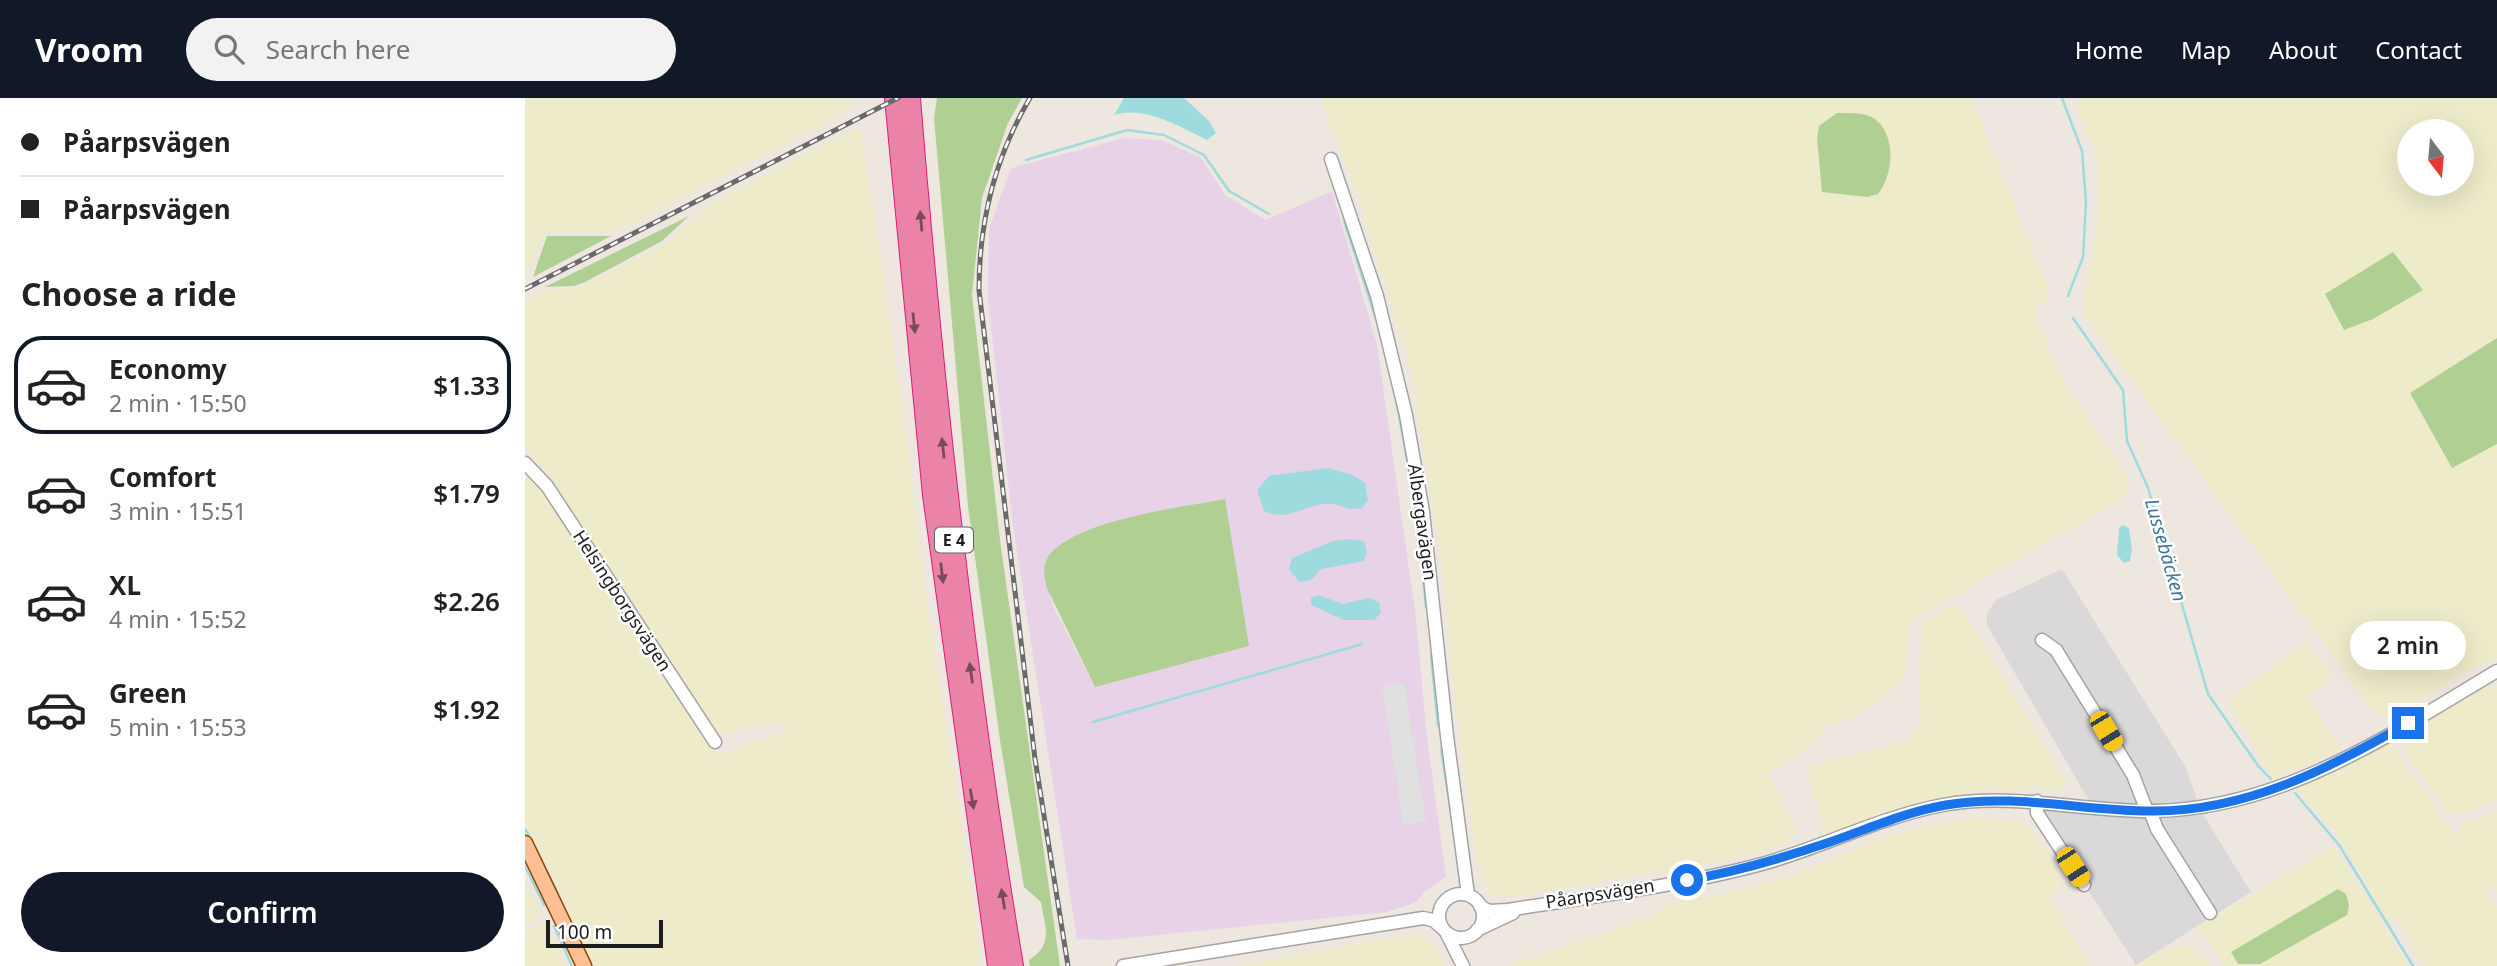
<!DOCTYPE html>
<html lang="en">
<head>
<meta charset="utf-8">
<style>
  :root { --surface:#fff; --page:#f2f2f2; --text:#222; --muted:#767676; --line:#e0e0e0; --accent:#111827 }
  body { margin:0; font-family:"Noto Sans",sans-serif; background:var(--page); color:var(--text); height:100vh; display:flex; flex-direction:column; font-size:26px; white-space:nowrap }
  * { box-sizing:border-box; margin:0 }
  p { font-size:23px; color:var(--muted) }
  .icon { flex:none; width:38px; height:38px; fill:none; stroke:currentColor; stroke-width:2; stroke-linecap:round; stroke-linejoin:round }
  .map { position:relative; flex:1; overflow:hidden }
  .sheet { display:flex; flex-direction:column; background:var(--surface); width:525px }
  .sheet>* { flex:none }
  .banner { display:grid; align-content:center; height:154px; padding:0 21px; background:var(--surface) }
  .needle { width:46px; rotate:164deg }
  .controls { position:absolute; left:1872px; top:21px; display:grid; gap:14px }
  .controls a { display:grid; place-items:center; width:77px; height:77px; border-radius:50%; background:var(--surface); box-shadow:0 7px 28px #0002; font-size:35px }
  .scale { position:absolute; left:21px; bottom:18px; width:117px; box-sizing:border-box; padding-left:7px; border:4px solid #1c1c1c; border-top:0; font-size:19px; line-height:24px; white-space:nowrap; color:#1c1c1c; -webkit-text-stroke:5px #fff; paint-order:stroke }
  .end { position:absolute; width:32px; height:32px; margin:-16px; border:9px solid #1a73e8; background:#fff; box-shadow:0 0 0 4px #fff }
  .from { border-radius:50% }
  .bubble { position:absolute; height:49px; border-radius:24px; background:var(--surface); box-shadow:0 7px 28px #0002; font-size:23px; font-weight:600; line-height:49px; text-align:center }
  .car { position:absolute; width:21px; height:42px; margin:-21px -10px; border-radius:9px; box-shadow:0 0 5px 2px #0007; background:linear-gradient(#f5c518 24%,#345 0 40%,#f5c518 0 76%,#345 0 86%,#f5c518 0) }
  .banner b { display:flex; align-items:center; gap:24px; height:66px; font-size:26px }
  .banner b+b { border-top:2px solid var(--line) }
  .banner i { width:18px; height:18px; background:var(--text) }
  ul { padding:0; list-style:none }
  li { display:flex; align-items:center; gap:21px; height:98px; margin:0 14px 10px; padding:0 7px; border:4px solid transparent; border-radius:28px }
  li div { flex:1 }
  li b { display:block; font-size:26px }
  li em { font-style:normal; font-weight:600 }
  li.on { border-color:var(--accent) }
  li>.icon { width:63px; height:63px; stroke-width:1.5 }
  h2 { padding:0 21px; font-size:32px; line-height:84px }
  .primary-button { display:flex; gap:14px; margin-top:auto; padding:14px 21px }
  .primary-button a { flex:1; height:80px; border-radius:42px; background:var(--accent); color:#fff; font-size:28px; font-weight:600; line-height:80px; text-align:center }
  header { display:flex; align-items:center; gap:42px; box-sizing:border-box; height:98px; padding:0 35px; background:var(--accent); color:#fff }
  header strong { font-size:33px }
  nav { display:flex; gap:38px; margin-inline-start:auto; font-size:24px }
  .search { width:490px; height:63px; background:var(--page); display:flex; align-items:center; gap:18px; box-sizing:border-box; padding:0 24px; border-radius:38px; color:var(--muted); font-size:26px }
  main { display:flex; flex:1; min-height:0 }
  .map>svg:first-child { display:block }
</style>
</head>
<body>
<header>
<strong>Vroom</strong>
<div class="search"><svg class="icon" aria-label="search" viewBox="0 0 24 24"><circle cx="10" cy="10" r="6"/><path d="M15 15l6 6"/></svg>Search here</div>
<nav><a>Home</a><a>Map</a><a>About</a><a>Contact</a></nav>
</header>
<main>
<section class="sheet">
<div class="banner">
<b><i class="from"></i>Påarpsvägen</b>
<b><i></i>Påarpsvägen</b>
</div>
<h2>Choose a ride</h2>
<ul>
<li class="on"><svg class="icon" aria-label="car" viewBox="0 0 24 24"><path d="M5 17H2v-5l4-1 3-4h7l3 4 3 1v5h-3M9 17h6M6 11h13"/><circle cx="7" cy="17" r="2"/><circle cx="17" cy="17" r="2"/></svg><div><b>Economy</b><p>2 min · 15:50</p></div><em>$1.33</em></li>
<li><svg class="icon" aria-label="car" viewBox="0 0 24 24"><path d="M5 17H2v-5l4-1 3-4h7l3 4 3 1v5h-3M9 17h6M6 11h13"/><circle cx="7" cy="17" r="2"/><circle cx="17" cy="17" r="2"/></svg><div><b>Comfort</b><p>3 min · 15:51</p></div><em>$1.79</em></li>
<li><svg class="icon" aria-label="car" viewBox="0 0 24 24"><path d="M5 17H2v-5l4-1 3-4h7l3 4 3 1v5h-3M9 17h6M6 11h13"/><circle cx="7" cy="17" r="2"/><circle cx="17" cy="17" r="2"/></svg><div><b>XL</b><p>4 min · 15:52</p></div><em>$2.26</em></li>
<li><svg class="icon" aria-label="car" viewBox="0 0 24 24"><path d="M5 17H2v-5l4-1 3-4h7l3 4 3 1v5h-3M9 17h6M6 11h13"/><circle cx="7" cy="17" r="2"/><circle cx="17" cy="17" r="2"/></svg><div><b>Green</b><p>5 min · 15:53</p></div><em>$1.92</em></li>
</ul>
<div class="primary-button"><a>Confirm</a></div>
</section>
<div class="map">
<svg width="1972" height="868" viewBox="0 0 1972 868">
  <rect width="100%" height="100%" fill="#eee7e0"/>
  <path fill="#dad8d9" d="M1537,471l123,197 17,47 49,79 -115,73 -98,-153 -1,-5 54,-3 -104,-179v-12l9,-13z"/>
  <path fill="#e7d2e7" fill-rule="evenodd" d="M599,40l38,2 39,18 24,37 41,25 66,-29 45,154 38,266 12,126 19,140 -22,15 -7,10 -30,10 -278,28 -32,-1 -64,-413 -25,-226 1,-71 22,-61zM699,401l-129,188 -42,-81 -9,-34 2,-10 24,-24 80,-25z"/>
  <path fill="#eeebca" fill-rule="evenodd" d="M0,0h328l-12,16 -217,114 -22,5 -56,-2 -21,46z
    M795,0h652l76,190 1,12 -16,6 19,49 18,38 57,84v16l-7,7 -212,123 -2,50 -6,11 -49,35 -25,6 -12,17 -46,32 26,51 1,7 -5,10 -65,19 -207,35 -19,1 -8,-3 -7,-9 -10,-46 -21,-157 -11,-121 -31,-188 -50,-169z
    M1553,0h419v240l-87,56 42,73 45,-23v214l-30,13 -73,46h-12l-9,-6 -289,-397 -2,-14 15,-70 2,-56 -4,-23 -16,-37zM1885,33h52v53h-52z
    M334,31l3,6 44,296 17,144 59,386 -6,5h-383l-26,-56 -1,-9 -41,-77v-355l28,35 27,49 136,202 69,-23 -4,-11 -65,14 -170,-264 -21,-23v-149l15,-7 40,-5 83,-41 51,-44 138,-72z
    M1431,508l5,1 104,174 1,9 -10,2 -26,-6 -13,6 -33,-4 -158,51 -19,-72 103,-27 11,-19 -2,-44 4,-53 23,-16z
    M1781,544l28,36 -26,19 32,53 -67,30 -45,-80z
    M1972,588v115l-40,14 -13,-6 -39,-58 -1,-12 4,-8 71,-42z
    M1864,644l67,94 4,-11 37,-14v83l-6,-8 -6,3 12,18v59h-74l-26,-48 -10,3 -48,-83 -43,-52 47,-19z
    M1445,720l48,2 16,12 26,43 -2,14 -7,9 38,68h-582l148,-51 10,-11 83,-15 45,-14 81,-34 51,-15z
    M1810,748l74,120h-154l92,-51 -109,48 11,3h-25l-27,-40z
    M0,783l16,33 -16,13z
    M18,823l23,45h-41v-33z
    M890,838l16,5 10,11 2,14h-206l138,-26z
    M1663,846l10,6 12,16h-76l27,-15z"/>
  <path fill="#afd092" d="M412,0h85l-14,25 -26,75 -10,97 28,245 60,426h-30l-1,-6c25,-16 16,-32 12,-58l-17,-15 -24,-147 -32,-234 -34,-388z
    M1312,15c11,0 29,-1 38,6 22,17 18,56 3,75l-11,3 -45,-5 -5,-54 2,-12z
    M164,118l-27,25 -77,41 -11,4 -29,1z
    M22,138h64l-78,41z
    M1868,154l30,38 -50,29 -29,11 -19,-36z
    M1972,240v106l-45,24 -42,-75z
    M700,401l24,147 -154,41 -48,-99c-2,-9 -5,-18 -1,-27 18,-40 138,-54 179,-62z
    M1813,791l8,5 3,11 -2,10 -87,49h-22l-7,-12z"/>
  <path fill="#e0e0e0" d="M879,585l22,138 -23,4 -21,-139z"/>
  <path fill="#9edbde" d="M599,0h60l25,23 7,12 -9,7c-26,-13 -63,-35 -93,-25z
    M803,370l25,7 12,8 3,17 -6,8c-17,4 -19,-4 -33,-4 -25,-1 -38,19 -65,7l-7,-21 12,-14z
    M1598,427l6,3 3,22 -2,11 -6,2 -7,-8 2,-27z
    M824,441l15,2 3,11 -3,9 -43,8 -10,11 -12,2 -10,-13 3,-11 41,-17z
    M793,497l25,9 26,-6 10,4 2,11 -7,7h-30l-33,-15v-7z"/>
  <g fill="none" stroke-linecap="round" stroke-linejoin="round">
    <path stroke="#9edbde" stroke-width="2.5" d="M1537,0l20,53 4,51 -3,55 -15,39
      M501,62l101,-30 37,5 40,20 25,36 40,23
      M819,123l34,104
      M1548,220l50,72 4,51 21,47 60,206 51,73 12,12
      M871,301l21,116 9,92
      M906,557l7,71
      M568,624l269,-78
      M916,651l11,70
      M1770,695l44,52 74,121
      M0,731l7,12
      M10,749l23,47
      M0,768l19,39
      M29,828l18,40"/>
    <g stroke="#a3a3a3" stroke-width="15">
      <path id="minor" d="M806,61l46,137 29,119 17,97 24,224 21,159
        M0,365l22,23 168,256
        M1517,542l14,10 77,125 14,36
        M1512,703v12l47,72
        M1625,713l7,18 53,84
        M914 818a22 22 0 1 1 44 0a22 22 0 1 1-44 0Z
        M955,808l9,5 18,-1c83,-13 173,-24 255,-46 61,-17 118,-47 181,-59 71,-13 139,7 211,6 128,-2 237,-77 343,-140
        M952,832l36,-17
        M921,834l17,34
        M598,868l300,-48 10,2 9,8"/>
    </g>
    <g stroke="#934a00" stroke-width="17">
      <path id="major" d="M0,745l59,123"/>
    </g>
    <g stroke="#df1a7e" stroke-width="20">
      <path id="highway" d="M369,0l38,397 65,471
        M386,0c23,291 55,580 103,868"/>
    </g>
    <use href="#minor" stroke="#fff" stroke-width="12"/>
    <use href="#major" stroke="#ffbf94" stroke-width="14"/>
    <use href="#highway" stroke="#eb82a7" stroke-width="18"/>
    <g stroke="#6a6a6a" stroke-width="5">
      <path id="rail" d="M505,0c-35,59 -51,123 -51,192l56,469 33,207
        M0,191l373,-191"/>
    </g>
    <use href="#rail" stroke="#fff" stroke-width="2.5" stroke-dasharray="8" stroke-linecap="butt"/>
  </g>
  <defs><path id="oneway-solid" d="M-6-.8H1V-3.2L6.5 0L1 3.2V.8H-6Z" transform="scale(1.75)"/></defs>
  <g fill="#794a5b">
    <use href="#oneway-solid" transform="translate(396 123) rotate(-95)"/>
    <use href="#oneway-solid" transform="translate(389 225) rotate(84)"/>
    <use href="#oneway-solid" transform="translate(418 350) rotate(-96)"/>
    <use href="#oneway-solid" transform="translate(417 475) rotate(83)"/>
    <use href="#oneway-solid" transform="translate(446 575) rotate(-98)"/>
    <use href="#oneway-solid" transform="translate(447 701) rotate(81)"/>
    <use href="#oneway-solid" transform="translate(478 801) rotate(-99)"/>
  </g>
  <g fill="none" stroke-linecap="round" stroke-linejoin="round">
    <path stroke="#1a73e8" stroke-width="9" d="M1162,782c49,-8 96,-22 143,-38 38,-13 75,-30 116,-37 69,-12 136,6 205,6 94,1 178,-42 257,-88"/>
  </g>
  <g text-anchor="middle" stroke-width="5" stroke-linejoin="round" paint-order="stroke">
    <rect fill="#fff" stroke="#606060" stroke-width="2" x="410" y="429.5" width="38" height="25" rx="5"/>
    <g font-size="16" font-weight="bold" fill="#1c1c1c">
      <text x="429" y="448">E 4</text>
    </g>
    <g font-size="18" fill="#1c1c1c" stroke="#fff">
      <text transform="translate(897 424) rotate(82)" y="6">Albergavägen</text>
      <text transform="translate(97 503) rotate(57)" y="6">Helsingborgsvägen</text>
      <text transform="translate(1075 796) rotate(-9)" y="6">Påarpsvägen</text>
    </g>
    <g font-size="19" font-style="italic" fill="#3c7997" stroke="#fff">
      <text transform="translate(1641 452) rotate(74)" y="7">Lussebäcken</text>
    </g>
  </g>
</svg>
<div class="controls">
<a><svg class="needle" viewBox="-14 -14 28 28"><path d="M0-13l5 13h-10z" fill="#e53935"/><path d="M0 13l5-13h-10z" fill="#767676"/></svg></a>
</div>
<div class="scale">100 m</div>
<i class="end from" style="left:1162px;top:782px"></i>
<i class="end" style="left:1883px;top:625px"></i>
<div class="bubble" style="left:1825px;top:523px;width:116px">2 min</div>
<i class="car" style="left:1581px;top:633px;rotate:149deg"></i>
<i class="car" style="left:1548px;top:769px;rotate:147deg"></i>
</div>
</main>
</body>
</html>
